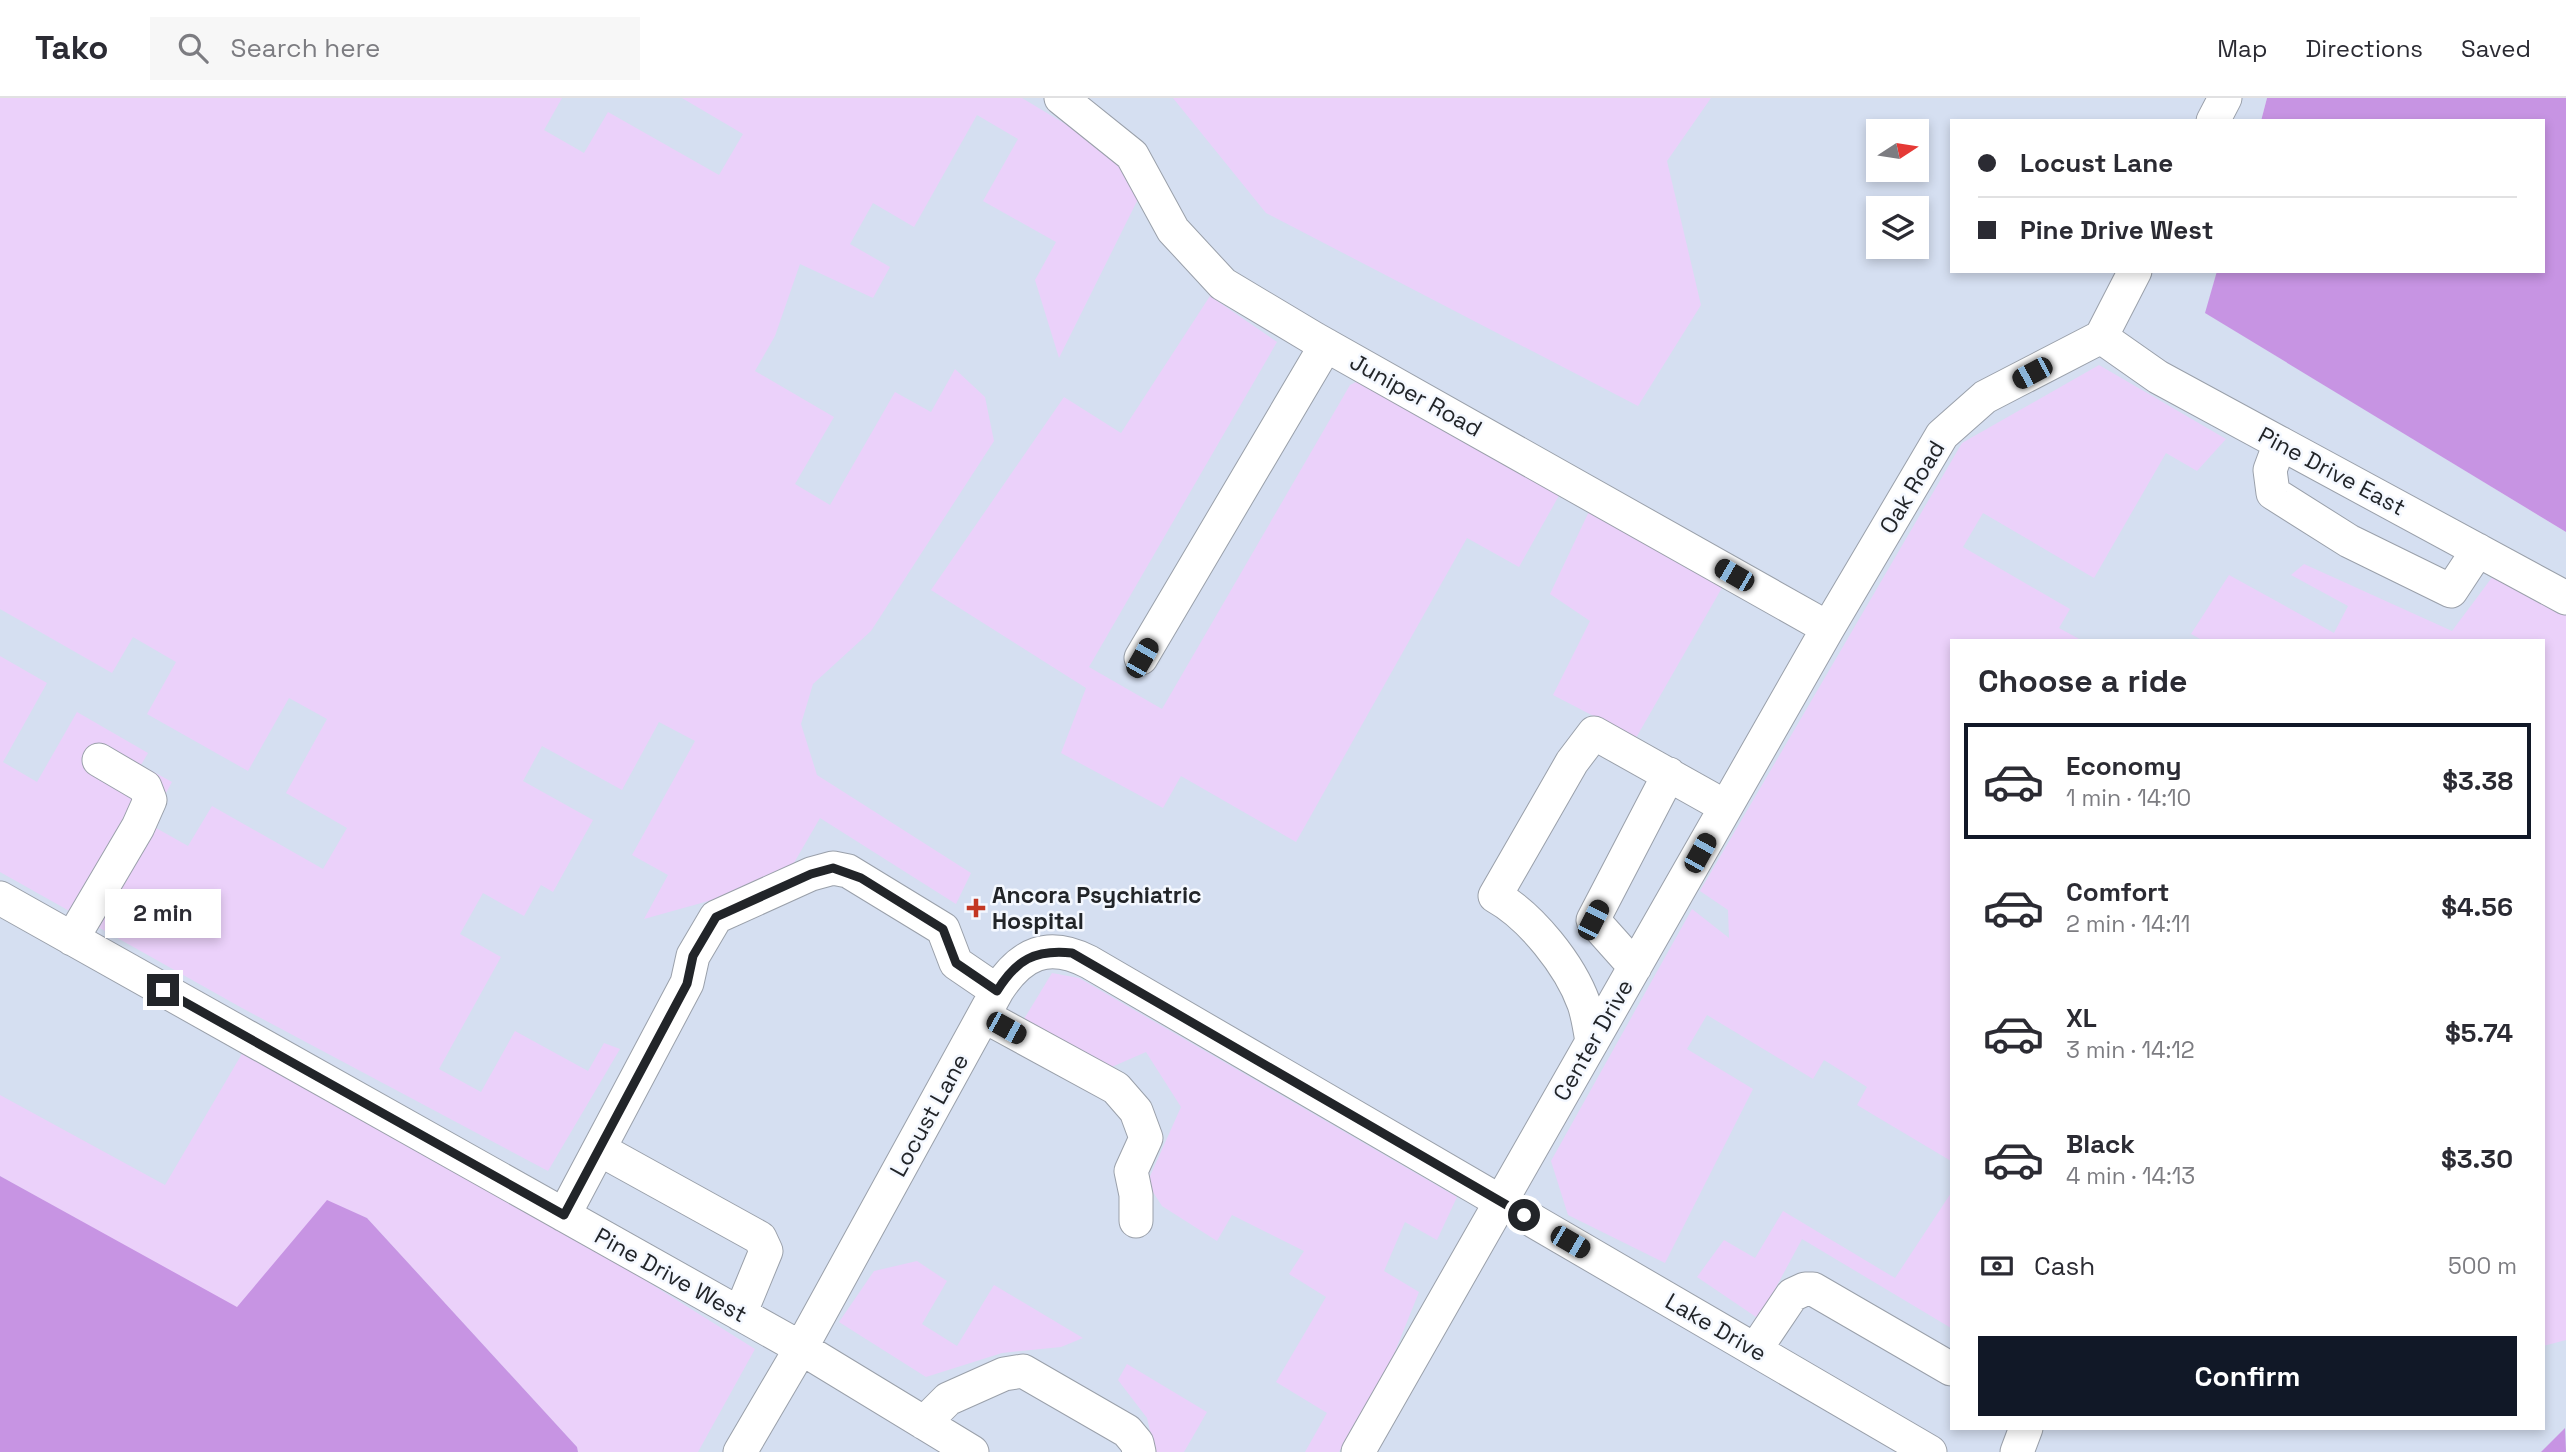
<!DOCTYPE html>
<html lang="en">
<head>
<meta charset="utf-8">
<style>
  :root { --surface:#fff; --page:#f7f7f7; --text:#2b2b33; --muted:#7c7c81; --line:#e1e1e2; --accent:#111827 }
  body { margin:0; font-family:"Space Grotesk",sans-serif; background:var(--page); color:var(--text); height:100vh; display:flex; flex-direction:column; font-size:26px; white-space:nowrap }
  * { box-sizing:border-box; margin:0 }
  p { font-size:23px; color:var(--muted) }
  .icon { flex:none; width:38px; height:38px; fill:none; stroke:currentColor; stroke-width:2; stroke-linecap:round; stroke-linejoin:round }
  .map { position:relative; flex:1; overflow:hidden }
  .side { position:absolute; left:1950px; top:541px; width:595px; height:791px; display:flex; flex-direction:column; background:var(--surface); border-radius:0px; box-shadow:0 4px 10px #0003 }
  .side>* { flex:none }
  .guide { position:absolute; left:1950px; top:21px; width:595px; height:154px; border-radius:0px; box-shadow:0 4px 10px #0003; display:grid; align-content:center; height:154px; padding:0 28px; background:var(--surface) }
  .needle { width:46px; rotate:78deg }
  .fabs { position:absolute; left:1866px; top:21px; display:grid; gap:14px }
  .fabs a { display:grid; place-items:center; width:63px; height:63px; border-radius:0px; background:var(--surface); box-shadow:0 4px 10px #0003; font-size:35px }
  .end { position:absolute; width:32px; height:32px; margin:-16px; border:9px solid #222529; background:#fff; box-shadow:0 0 0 4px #fff }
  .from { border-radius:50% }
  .bubble { position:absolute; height:49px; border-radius:0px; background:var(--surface); box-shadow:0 4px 10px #0003; font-size:23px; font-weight:700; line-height:49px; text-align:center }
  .car { position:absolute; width:21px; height:42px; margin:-21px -10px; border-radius:9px; box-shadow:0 0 5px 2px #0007; background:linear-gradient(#222 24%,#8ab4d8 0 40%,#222 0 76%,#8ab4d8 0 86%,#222 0) }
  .guide b { display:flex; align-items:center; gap:24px; height:66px; font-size:26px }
  .guide b+b { border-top:2px solid var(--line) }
  .guide i { width:18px; height:18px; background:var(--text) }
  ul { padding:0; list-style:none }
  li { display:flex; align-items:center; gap:21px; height:116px; margin:0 14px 10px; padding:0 14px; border:4px solid transparent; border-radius:0px }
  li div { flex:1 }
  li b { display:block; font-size:26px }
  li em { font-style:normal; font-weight:700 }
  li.selected { border-color:var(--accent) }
  li>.icon { width:63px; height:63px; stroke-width:1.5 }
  h2 { padding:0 28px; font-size:32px; line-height:84px }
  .pay { display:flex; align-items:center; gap:18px; height:77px; padding:0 28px; font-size:26px }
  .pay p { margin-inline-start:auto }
  .primary-button { display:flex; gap:14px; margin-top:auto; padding:14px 28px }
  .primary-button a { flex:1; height:80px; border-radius:0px; background:var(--accent); color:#fff; font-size:28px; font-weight:700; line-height:80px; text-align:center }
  header { display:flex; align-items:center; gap:42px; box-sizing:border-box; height:98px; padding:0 35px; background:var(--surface); border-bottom:2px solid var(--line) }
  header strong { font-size:33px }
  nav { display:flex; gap:38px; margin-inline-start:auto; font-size:24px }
  .search { width:490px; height:63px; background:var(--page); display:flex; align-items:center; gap:18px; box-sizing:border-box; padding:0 24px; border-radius:0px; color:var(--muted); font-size:26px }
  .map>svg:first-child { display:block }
</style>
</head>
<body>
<header>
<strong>Tako</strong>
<div class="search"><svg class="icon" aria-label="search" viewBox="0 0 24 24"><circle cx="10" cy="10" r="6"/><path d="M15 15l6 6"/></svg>Search here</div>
<nav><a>Map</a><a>Directions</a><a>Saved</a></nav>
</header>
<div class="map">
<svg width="2566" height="1354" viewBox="0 0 2566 1354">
  <rect width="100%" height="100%" fill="#e4ebf6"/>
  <path fill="#d5dff1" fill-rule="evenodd" d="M0,0h2267l-6,23h-310v150h266l-11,42 360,219v920h-1988l-1,-5 -210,-230 -40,-16 -327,-25zM1878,33h38v39h-38zM1878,110h38v39h-38zM1951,542h592v788h-592z"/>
  <path fill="#ebd1fa" d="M0,0h562l-18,32 40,23 24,-41 111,63 24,-41 -61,-36h340l98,59 22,34 -83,167 -24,-78 21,-38 -73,-41 35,-62 -41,-24 -63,112 -41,-24 -23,41 40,23 -17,31 -73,-34 -25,72 -20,35 79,46 -39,67 35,21 65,-113 36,20 24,-43 30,28 9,44 -123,190 -58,53 -12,40 16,51 154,98 -15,31 -136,-86 -36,62 -140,39 24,-44 -36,-20 63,-114 -36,-19 -37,68 -80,-44 -19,35 70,39 -40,72 -12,-7 -17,31 -41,-23 -23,41 41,23 -62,112 42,23 34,-61 73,40 16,-28 16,6 -72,122 -306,-163 -242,-136v-216l47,27 -44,79 34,20 40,-70 71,41 -7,12 31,17 -23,42 39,22 24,-40 111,63 24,-41 -61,-35 41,-74 -38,-21 -41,73 -101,-57 29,-52 -43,-25 -21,36 -112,-64z
    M1173,0h538l-44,63 34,144 -63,101 -372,-193z
    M1210,198l67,46 -188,325 73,42 188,-324 16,-8 200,106 -47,84 -52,-29 -171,304 -115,-66 -18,32 -102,-55 25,-65 -155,-98 133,-193 57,36z
    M2099,267l127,74 -29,32 -31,-18 -72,125 -111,-65 -20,34 107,62 -11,19 22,12h-130v521l-94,-56 10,-18 -43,-27 -11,19 -106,-64 -20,34 66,40 -88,174 -97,-48 -17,-54 141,-252 37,29 -1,-28 -28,-19 262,-448z
    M1593,405l134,76 -91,159 -83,-43 37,-74 -40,-27z
    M2304,466l148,67 44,-59 70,42v726l-23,6v-706h-341l-11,-6 38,-59 105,58 14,-27 -57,-31z
    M1052,875l27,5 378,219 -20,43 -32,-18 -21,49 35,21 -31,77 -49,83h-34l22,-39 -51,-31 50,-85 -37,-23 15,-23 -72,-36 -15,26 -55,-35 -15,-23 34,-76 -35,-55 -39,17 -86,-45z
    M243,954l352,197 160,100 -57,103h-120l-1,-5 -210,-229 -40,-17 -90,107 -237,-132v-81l165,90z
    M1951,1095v135l-149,-89 -43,80 -62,-42 27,-37 31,18 28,-47 112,67z
    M917,1163l30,20 -25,43 35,22 37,-61 89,53 -22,9 -59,6 -76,24 -87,-55 35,-51z
    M1127,1266l80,48 -23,40h-29l-8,-34 -29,-38z"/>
  <path fill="#c794e3" d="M2267,0h299v434l-361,-219 12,-42h326v-150h-282z
    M0,1078l237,131 90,-107 40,18 210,229 1,5h-578z
    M2565,1330l1,24h-25z"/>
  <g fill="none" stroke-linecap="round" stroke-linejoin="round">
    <g stroke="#9aa0aa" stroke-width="35">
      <path id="minor" d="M1061,0l71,57 41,75 50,54 92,55 513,289
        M2213,23l12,-23
        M2101,239l57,40 408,221
        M2101,239l34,-66
        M2280,345l-10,27 3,23 76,48 102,50 27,-41
        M1141,560l185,-313
        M0,800l801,450 171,104
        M72,841l66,-112 12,-27 -5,-13 -46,-27
        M1635,869l-42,-47 76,-146
        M984,918l132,72 20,23 10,27 -15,33 5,24v26
        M1592,944c-2,-13 -4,-26 -8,-38 -14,-39 -53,-88 -89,-108l77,-134 22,-29 132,74
        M599,1051l161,89 6,13 -26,63
        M564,1117l123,-232 6,-27 23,-39 95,-43 22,-6 15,3 95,58 13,34 41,28
        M1755,1252l37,-55 13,-6h8l138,80
        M924,1325l24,-24 56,-25 19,-3 104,60 10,12 2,9
        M740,1354l61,-104 196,-357c24,-38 51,-50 92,-29l841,490
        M1358,1354l470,-824 114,-193 43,-38 116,-60
        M2017,1354l9,-24"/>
    </g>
    <use href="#minor" stroke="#fff" stroke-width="33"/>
  </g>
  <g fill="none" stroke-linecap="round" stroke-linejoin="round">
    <path stroke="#222529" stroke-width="9" d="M163,892l401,225 123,-231 6,-28 23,-39 95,-43 22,-6 28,10 82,51 13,34 41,28c19,-31 38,-42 75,-38l452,262"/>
  </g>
  <path fill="#c33723" stroke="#f4f8ff" stroke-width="2.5" d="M972.5 799.5h7v7h7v7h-7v7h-7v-7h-7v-7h7z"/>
  <g text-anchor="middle" stroke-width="5" stroke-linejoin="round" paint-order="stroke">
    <g font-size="23" fill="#222529" stroke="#f4f8ff">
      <text transform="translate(1416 297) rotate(29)" y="8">Juniper Road</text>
      <text transform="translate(2332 373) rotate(28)" y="8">Pine Drive East</text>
      <text transform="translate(1912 389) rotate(-59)" y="8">Oak Road</text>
      <text transform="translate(1593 942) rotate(-60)" y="8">Center Drive</text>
      <text transform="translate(929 1017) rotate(-61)" y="8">Locust Lane</text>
      <text transform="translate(671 1177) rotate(29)" y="8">Pine Drive West</text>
      <text transform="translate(1716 1229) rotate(30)" y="8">Lake Drive</text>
    </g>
    <g font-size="23" font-weight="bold" fill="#222529" stroke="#f4f8ff" text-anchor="start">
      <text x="992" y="805">Ancora Psychiatric<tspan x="992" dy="26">Hospital</tspan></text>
    </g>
  </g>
</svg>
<div class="fabs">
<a><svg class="needle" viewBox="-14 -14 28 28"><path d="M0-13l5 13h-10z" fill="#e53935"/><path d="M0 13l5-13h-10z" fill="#7c7c81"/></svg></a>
<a><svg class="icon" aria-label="layers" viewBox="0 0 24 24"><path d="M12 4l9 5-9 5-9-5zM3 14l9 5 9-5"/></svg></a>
</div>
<i class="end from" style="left:1524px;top:1117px"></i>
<i class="end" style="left:163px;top:892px"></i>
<div class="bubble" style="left:105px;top:791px;width:116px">2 min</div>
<i class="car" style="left:2032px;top:275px;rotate:242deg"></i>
<i class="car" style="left:1734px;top:477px;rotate:300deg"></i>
<i class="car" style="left:1142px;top:560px;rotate:30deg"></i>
<i class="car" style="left:1700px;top:755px;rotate:29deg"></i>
<i class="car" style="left:1593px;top:822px;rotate:27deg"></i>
<i class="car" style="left:1006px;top:930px;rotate:119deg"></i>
<i class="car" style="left:1570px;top:1144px;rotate:120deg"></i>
<div class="guide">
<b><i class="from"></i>Locust Lane</b>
<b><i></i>Pine Drive West</b>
</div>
<section class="side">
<h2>Choose a ride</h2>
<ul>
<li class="selected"><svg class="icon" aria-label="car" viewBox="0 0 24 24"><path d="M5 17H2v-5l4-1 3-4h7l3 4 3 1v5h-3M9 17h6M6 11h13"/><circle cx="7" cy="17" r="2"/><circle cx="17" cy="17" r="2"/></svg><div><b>Economy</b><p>1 min · 14:10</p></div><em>$3.38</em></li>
<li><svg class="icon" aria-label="car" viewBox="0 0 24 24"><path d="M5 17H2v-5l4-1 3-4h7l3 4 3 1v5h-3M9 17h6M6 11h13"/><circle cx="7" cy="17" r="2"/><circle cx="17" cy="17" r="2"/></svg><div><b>Comfort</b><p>2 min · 14:11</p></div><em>$4.56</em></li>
<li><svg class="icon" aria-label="car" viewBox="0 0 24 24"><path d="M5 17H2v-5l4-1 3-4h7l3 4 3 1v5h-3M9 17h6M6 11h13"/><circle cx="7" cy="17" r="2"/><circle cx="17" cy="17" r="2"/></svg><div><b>XL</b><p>3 min · 14:12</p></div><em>$5.74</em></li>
<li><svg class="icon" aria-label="car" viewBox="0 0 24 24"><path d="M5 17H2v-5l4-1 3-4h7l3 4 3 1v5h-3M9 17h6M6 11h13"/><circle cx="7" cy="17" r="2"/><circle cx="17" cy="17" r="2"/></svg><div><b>Black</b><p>4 min · 14:13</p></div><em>$3.30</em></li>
</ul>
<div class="pay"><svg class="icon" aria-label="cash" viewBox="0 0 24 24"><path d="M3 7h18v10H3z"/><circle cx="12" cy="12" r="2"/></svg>Cash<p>500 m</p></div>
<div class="primary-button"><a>Confirm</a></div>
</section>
</div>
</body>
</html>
